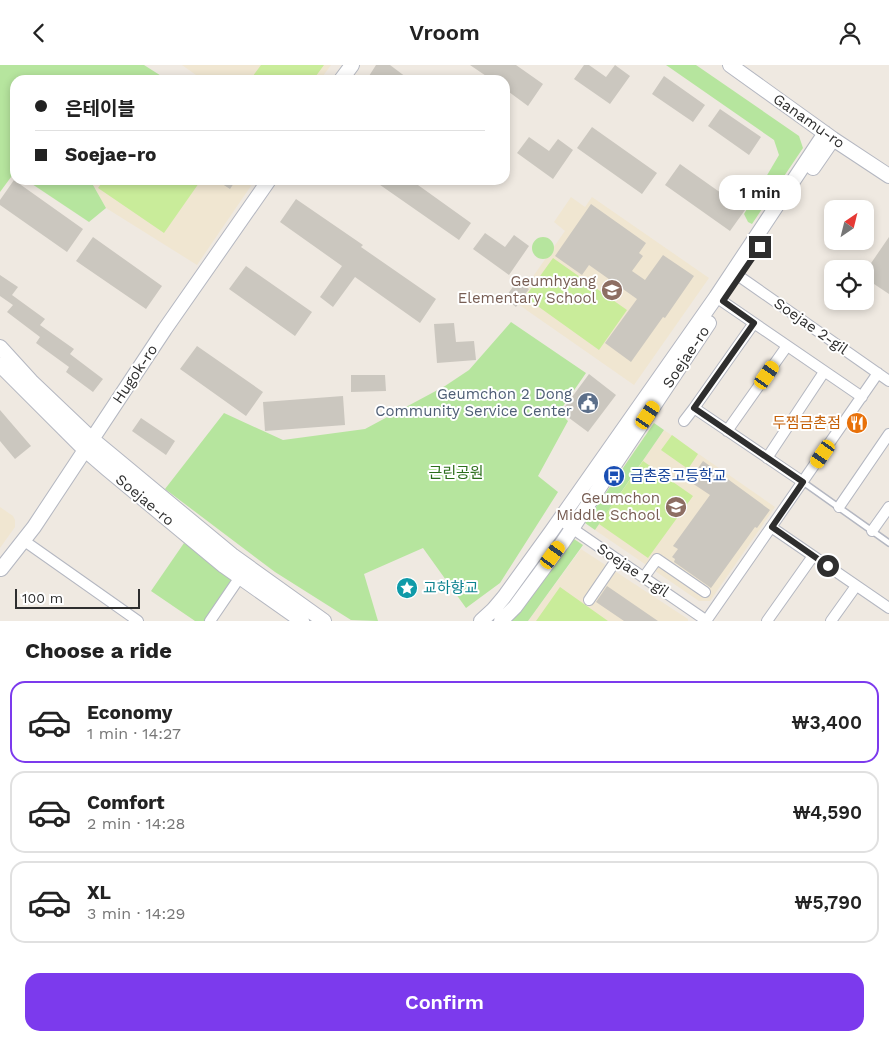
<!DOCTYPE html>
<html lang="en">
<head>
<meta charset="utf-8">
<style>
  :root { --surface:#fff; --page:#f6f6f6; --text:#222; --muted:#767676; --line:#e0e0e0; --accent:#7c3aed }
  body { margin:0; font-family:"Work Sans","Noto Sans KR",sans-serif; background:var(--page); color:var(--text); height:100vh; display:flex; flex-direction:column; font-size:19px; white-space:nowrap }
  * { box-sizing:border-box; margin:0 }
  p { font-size:16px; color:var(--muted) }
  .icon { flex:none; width:28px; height:28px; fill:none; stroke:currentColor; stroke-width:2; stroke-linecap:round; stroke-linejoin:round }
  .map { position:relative; height:556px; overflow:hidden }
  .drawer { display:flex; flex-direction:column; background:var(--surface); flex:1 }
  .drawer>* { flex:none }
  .top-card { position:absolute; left:10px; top:10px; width:500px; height:110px; border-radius:15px; box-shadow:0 2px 8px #0003; display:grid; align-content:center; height:110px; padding:0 25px; background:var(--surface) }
  .needle { width:32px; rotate:35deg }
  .tools { position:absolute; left:824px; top:135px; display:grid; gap:10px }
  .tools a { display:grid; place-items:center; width:50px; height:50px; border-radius:10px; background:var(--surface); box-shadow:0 2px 8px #0003; font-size:25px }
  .scale { position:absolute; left:15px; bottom:12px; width:125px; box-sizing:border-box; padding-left:5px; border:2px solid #2e2e2e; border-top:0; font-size:14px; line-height:18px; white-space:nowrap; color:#2e2e2e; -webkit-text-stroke:4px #fff; paint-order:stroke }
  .end { position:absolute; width:22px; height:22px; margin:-11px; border:6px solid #2e2e2e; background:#fff; box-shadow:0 0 0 2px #fff }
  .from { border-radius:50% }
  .bubble { position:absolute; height:35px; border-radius:15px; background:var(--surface); box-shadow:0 2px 8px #0003; font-size:16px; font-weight:600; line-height:35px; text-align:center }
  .car { position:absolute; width:15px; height:30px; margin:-15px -8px; border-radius:6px; box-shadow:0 0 4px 1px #0007; background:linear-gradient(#f5c518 24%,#345 0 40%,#f5c518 0 76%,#345 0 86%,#f5c518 0) }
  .top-card b { display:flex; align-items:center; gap:18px; height:48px; font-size:19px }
  .top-card b+b { border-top:1px solid var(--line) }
  .top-card i { width:12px; height:12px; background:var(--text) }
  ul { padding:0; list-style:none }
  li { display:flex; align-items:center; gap:15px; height:82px; margin:0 10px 8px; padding:0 15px; border:2px solid var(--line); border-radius:15px }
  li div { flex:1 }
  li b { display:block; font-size:19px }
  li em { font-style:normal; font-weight:600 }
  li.selected { border-color:var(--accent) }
  li>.icon { width:45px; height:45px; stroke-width:1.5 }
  h2 { padding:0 25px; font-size:22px; line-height:60px }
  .action { display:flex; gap:10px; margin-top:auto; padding:10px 25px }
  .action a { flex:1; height:58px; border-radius:15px; background:var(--accent); color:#fff; font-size:20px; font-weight:600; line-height:58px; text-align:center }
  header { display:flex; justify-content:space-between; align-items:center; height:65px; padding:0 25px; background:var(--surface); font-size:22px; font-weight:600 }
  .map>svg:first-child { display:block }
</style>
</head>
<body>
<header><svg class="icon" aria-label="back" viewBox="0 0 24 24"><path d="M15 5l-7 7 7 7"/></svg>Vroom<svg class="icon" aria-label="person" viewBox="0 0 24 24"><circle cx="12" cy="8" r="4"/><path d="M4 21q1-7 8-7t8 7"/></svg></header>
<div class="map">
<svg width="889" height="556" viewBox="0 0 889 556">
  <rect width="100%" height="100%" fill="#efe9e1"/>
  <path fill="#f0e6d1" d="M182,0h149l-11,15h-117z
    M96,115h159l-58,85 -91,-57 -13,-23z
    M571,132l14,10 7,-10 117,81 -75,107 -119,-83 50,-71 -11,-9z
    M664,365l111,77 -65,94h-11l-104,-71z
    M0,442l13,9 2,4v7l-15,21z
    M581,484l107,70v2h-160z"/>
  <path fill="#b6e59e" d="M0,0h144l22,14 -151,1v93h-1l-14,19z
    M666,0h30l103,71 4,12 -51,76 -4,-2 -4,-8 35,-59 -5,-15z
    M26,115h70l-3,5 13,23 -17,14z
    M532 183a11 11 0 1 1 22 0a11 11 0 1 1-22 0Z
    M511,257l75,51 -27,39 9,9 -30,55 20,16 -58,91 -34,25 -43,-60 -59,26 14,47 -27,-1 -76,-48 -110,-83 59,-76 59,27 82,-11 80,-43 24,-16z
    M654,358l10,7 -69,100 -10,-7z
    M574,474l9,6 -55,76h-20l63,-80z
    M184,478l50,35 -29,43h-10l-44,-30z"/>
  <path fill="#c9ec9a" d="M261,0h63l-11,15h-63z
    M104,115h91l4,3 -35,50 -66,-45z
    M553,193l74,52 -28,40 -74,-53z
    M672,370l26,19 -10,15 -27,-19z
    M643,396l50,35 -45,62 -49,-34z
    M560,522l48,34h-72z"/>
  <path fill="#cbc7bf" d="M376,0h14l20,15h-36l-5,-4z
    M470,0h46l27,19 -15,22 -23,-17v-9h-13z
    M584,0h5l17,12 9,-12 15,11 -20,28 -36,-25z
    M664,11l41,29 -12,17 -41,-28z
    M720,44l41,28 -12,18 -41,-29z
    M592,62l65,46 -15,21 -65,-46z
    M529,72l20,14 9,-12 15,11 -20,29 -36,-26z
    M680,99l65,46 -15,21 -65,-46z
    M14,115l69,49 -16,23 -67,-47v-5z
    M216,115h20l-6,9z
    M373,115h38l60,43 -12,17z
    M296,134l67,46 -2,2 75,52 -16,24 -65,-46 -22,30 -13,-10 22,-31 -62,-44z
    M591,139l55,39 -7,10 4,3 -11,15 13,9 18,-25 31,21 -29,42 -2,-1 -32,45 -26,-19 32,-44 -48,-34 -7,10 -27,-19z
    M485,168l20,14 9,-12 15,11 -20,29 -36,-26z
    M93,172l69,49 -16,23 -70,-48z
    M889,172v57l-24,-16v-6z
    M246,201l66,46 -17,24 -66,-47z
    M0,210l18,12 -6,8 33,24 -5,6 34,24 -4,5 33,25 -10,13 -27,-20 3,-5 -33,-24 4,-6 -33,-25 6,-7 -13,-9z
    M517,216l12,8 -13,18 -11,-9z
    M454,258l2,19 18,-1 2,19 -39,3 -3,-39z
    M197,281l66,46 -17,24 -66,-47z
    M589,309l27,21 -28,37 -27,-20z
    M351,310h34l1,16 -35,1z
    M343,331l2,29 -80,6 -2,-29z
    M0,345l31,36 -16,13 -15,-18z
    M141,353l34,23 -9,14 -34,-24z
    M703,396l67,49 -13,18 -2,-1 -44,61 -37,-26 1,-3 -3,-2 6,-8 -5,-3 37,-51 -21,-14z
    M607,521l51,35h-34l-28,-19z"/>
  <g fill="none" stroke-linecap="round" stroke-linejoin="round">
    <g stroke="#b4b7c1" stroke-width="8">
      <path id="lane" d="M803,417l86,61"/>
    </g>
    <g stroke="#b4b7c1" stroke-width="12">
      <path id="street" d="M733,207l156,109
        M716,232l146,100
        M754,258l-60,85 109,74
        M684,356l10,-13
        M727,366l60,-85
        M767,393l57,-86
        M839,442l50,-73
        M560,455l147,101
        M771,462l118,81
        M872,466l17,-24
        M23,475l115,81
        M644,512l13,-18 48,33
        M589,535l28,-41
        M210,556l30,-44
        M706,556l172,-248
        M767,556l46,-65
        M831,556l25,-35"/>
    </g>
    <g stroke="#b4b7c1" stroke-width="16">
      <path id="secondary" d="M730,0l103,74 56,37
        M341,15l11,-15
        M813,103l20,-29
        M0,282l31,34 61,58 23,19 117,97 92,66
        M0,300l85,85 22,19 117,97 78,55
        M1,504l33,-42 131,-198 104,-149
        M481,556l12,-11 11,-13 47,-65 165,-235 109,-164
        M501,556l14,-14 48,-65 146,-219"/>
    </g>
    <use href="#lane" stroke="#fff" stroke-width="5"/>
    <use href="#street" stroke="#fff" stroke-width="10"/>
    <use href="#secondary" stroke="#fff" stroke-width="14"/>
  </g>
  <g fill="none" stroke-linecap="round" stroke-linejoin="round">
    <path stroke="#2e2e2e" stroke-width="6" d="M760,182l-37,54 31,22 -60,85 109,74 -31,45 56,39"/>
  </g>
  <defs>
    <g id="school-disc" transform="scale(1.125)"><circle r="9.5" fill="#8d6e63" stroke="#fff"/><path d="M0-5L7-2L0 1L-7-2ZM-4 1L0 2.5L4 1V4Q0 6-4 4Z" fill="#fff"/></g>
    <g id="civic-disc" transform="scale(1.125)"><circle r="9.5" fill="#5c6f8a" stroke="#fff"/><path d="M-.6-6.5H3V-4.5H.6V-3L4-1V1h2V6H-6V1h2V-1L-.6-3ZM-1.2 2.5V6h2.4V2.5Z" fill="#fff"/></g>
    <g id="restaurant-disc" transform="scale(1.125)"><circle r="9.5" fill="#e8710a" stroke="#fff"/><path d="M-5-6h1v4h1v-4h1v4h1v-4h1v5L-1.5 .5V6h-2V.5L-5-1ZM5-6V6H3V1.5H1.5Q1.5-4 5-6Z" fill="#fff"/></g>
    <g id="bus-disc" transform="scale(1.125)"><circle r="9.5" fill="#1a4fb4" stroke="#fff"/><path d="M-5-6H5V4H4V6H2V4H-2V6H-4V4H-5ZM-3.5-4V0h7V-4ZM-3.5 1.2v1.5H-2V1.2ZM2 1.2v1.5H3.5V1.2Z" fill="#fff"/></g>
    <g id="sight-disc" transform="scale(1.125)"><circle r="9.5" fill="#0f9aa8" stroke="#fff"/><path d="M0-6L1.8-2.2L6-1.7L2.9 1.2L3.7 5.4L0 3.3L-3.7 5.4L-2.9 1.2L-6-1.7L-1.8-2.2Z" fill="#fff"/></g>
  </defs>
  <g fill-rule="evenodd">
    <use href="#school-disc" x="612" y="225"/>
    <use href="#civic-disc" x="588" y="338"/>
    <use href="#restaurant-disc" x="857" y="358"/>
    <use href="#bus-disc" x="614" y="411"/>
    <use href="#school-disc" x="676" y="442"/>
    <use href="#sight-disc" x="407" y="523"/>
  </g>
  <g text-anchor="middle" stroke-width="4" stroke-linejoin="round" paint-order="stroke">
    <g font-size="15" fill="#2e2e2e" stroke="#fff">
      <text transform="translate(809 56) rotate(35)" y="5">Ganamu-ro</text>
      <text transform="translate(811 261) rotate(35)" y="5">Soejae 2-gil</text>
      <text transform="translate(686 292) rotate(-56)" y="5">Soejae-ro</text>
      <text transform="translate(135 309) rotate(-56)" y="5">Hugok-ro</text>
      <text transform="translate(145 435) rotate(40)" y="5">Soejae-ro</text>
      <text transform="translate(633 505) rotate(34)" y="5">Soejae 1-gil</text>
    </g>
    <g font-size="15" fill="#785e54" stroke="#fff" text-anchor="end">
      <text x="596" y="221">Geumhyang<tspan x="596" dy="17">Elementary School</tspan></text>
      <text x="660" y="438">Geumchon<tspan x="660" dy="17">Middle School</tspan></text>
    </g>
    <g font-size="15" fill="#4e5e75" stroke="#fff" text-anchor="end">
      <text x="572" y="334">Geumchon 2 Dong<tspan x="572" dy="17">Community Service Center</tspan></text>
    </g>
    <g font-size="15" fill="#c56008" stroke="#fff" text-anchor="end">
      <text x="841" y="363">두찜금촌점</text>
    </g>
    <g font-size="15" fill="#2c6e1b" stroke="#fff">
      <text x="456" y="413">근린공원</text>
    </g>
    <g font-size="15" fill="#164399" stroke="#fff" text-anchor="start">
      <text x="630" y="416">금촌중고등학교</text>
    </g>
    <g font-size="15" fill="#0d838f" stroke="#fff" text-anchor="start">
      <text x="423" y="528">교하향교</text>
    </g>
  </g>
</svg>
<div class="tools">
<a><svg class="needle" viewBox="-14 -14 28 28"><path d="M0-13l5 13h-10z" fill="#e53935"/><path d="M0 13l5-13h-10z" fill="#767676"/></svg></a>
<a><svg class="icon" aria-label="locate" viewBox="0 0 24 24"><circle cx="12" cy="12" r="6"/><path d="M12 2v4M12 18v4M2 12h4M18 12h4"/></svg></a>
</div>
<div class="scale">100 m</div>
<i class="end from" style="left:828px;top:501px"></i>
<i class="end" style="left:760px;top:182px"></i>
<div class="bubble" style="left:719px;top:110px;width:82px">1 min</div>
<i class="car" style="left:767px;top:310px;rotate:35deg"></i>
<i class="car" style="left:648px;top:350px;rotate:34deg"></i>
<i class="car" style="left:823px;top:389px;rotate:215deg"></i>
<i class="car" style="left:553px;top:490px;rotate:36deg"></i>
<div class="top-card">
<b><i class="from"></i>은테이블</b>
<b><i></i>Soejae-ro</b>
</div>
</div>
<section class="drawer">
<h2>Choose a ride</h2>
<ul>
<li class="selected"><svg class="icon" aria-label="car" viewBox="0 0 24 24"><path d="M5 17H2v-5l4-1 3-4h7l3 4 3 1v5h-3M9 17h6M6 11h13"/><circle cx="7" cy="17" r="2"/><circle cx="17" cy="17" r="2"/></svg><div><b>Economy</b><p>1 min · 14:27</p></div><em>₩3,400</em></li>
<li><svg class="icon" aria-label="car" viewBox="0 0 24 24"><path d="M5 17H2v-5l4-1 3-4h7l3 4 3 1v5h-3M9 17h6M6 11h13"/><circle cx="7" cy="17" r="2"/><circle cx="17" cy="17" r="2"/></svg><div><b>Comfort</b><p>2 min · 14:28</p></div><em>₩4,590</em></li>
<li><svg class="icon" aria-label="car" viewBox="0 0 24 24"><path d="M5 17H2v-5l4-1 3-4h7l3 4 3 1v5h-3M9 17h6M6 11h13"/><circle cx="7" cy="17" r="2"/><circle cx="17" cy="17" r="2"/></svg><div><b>XL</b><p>3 min · 14:29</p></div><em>₩5,790</em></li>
</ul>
<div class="action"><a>Confirm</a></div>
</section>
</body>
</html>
